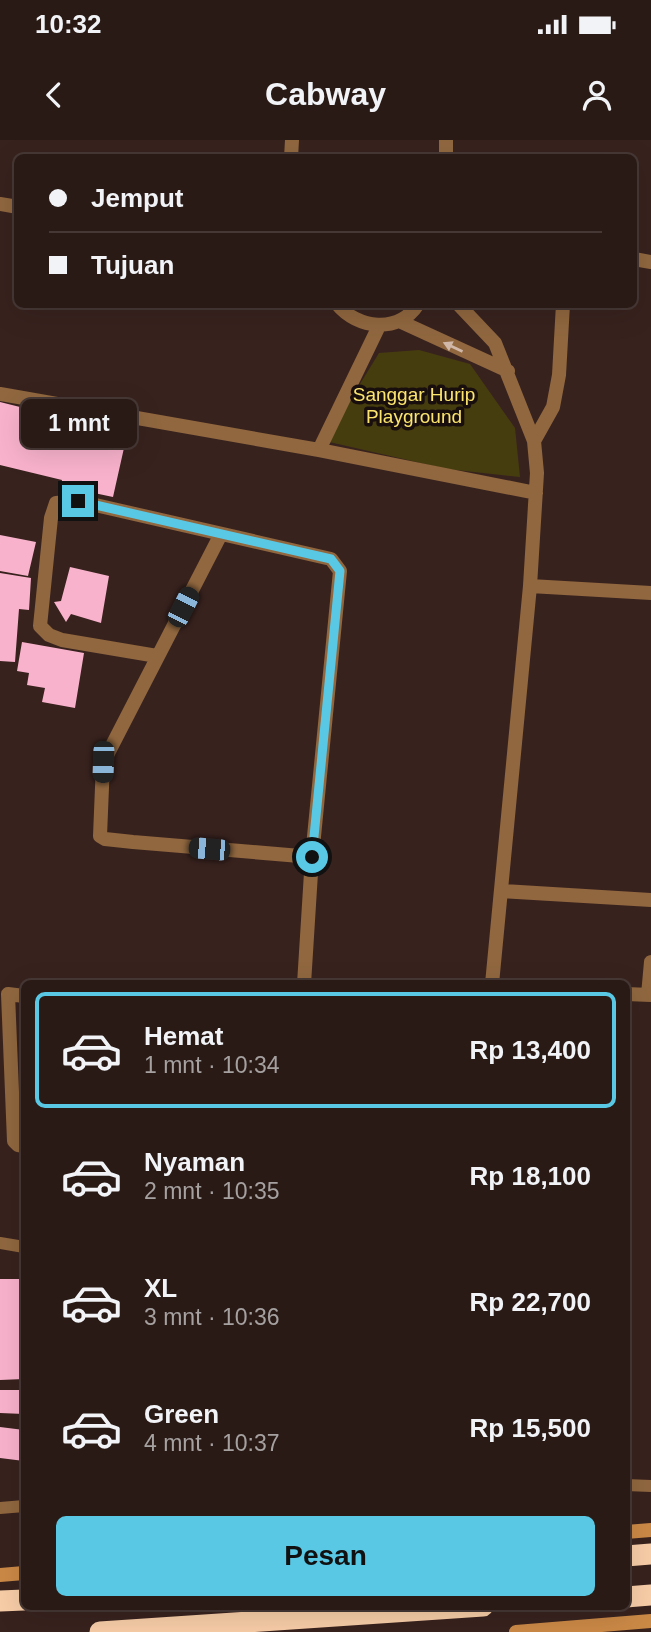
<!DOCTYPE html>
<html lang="id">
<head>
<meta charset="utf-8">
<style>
  :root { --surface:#2a1a16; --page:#32231f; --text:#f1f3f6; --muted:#a5a1a1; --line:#463835; --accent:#59c8e5 }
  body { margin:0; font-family:Helvetica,sans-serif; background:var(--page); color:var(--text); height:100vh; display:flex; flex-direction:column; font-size:26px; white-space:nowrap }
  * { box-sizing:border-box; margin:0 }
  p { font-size:23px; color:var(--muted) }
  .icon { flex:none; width:38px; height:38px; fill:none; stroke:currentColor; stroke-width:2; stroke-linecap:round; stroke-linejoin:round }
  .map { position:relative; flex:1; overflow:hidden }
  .panel { position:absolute; left:21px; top:840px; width:609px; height:630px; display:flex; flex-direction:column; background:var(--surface); border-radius:10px; box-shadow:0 7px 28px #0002,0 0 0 2px var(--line) }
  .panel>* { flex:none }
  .guide { position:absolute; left:14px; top:14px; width:623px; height:154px; border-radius:10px; box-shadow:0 7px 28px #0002,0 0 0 2px var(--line); display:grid; align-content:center; height:154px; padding:0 35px; background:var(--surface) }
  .end { position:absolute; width:32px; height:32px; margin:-16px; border:9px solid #59c8e5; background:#111; box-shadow:0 0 0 4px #111 }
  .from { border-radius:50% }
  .bubble { position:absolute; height:49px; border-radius:10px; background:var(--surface); box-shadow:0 7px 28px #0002,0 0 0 2px var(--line); font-size:23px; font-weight:600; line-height:49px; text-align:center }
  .car { position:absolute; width:21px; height:42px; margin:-21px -10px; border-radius:9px; box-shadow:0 0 5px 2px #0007; background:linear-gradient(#222 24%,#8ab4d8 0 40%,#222 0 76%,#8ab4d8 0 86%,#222 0) }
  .guide b { display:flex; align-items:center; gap:24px; height:66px; font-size:26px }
  .guide b+b { border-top:2px solid var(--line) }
  .guide i { width:18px; height:18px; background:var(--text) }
  ul { padding:12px 0 0; list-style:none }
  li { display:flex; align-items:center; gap:21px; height:116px; margin:0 14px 10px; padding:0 21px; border:4px solid transparent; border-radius:10px }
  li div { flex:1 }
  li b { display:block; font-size:26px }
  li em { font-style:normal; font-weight:600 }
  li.active { border-color:var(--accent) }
  li>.icon { width:63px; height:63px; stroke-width:1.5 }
  .button { display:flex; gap:14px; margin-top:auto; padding:14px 35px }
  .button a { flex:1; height:80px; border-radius:10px; background:var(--accent); color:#111; font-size:28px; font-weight:600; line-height:80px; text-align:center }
  .status { display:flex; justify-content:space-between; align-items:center; height:49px; padding:0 35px; background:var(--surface); direction:ltr }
  .status svg { height:19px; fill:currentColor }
  header { display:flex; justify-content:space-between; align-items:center; height:91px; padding:0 35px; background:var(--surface); font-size:32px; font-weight:600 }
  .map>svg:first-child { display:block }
</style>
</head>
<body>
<div class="status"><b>10:32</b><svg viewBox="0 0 49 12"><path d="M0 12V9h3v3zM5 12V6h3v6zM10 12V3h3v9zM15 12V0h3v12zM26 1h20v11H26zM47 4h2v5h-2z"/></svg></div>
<header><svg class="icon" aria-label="back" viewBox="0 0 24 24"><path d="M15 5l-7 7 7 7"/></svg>Cabway<svg class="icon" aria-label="person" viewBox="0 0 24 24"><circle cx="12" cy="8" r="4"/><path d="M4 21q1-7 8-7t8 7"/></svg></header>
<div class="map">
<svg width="651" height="1492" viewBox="0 0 651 1492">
  <rect width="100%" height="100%" fill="#38221e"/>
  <path fill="#463d0f" d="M419,210l51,14 45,64 5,49 -73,-8 -122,-28 54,-88z"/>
  <path fill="#f9b2cc" d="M0,262l24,6 -1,5 103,26 -13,58 -52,-11 1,-6 -62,-15z
    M0,395l36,7 -8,34 -28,-5z
    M70,427l39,9 -8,47 -30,-9 -5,8 -12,-20 7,-1z
    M0,433l31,5 -2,32 -10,-1 -4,53 -15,-1z
    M22,502l62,11 -9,55 -33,-6 3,-14 -18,-3 2,-12 -12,-2z
    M0,1139h24v100l-24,1z
    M0,1250h24v24l-24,-1z
    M0,1287l24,3v31l-24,-3z"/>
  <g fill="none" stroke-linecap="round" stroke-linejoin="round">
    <path stroke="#90673f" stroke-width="12" d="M0,1103l24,4
      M626,1345l25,1
      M0,1368l24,-2"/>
    <path stroke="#90673f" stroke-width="14" d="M291,18l1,-18
      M446,18v-18
      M0,64l18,3
      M634,119l17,3
      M337,164c20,25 62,30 81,0
      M458,164l37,39 39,98 3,32 -7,113 -38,398
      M399,181l109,50
      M0,254l319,56 217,43
      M534,301l19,-34 6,-32 4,-71
      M319,310l60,-124
      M221,394l-118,229 -3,73 5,3 28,3 179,15
      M530,446l121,7
      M157,516l-95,-16 -13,-5 -9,-9 11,-108 5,-15 22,-2 253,58 9,12 -28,286 -8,127
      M502,751l149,9
      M626,854l25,1
      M648,855l3,-33
      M24,856l-16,-2 6,147 4,4 6,1"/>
    <path stroke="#cb8946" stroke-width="14" d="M626,1392l25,-2
      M0,1435l24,-2
      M516,1492l135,-11"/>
    <path stroke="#f7cda7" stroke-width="21" d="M626,1416l25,-2
      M626,1457l25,-2
      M0,1461l24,-1
      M100,1492l383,-26"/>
  </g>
  <defs><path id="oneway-solid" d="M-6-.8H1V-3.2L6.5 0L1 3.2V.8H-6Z" transform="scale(1.75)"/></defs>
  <use fill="#d0b7a8" href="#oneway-solid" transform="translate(453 207) rotate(-155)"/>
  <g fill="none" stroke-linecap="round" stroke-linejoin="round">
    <path stroke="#59c8e5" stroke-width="9" d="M78,361l253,58 9,12 -28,286"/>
  </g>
  <g text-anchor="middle" stroke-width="7" stroke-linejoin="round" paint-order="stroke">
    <g font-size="19" fill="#fce56e" stroke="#180e0d">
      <text x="414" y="261">Sanggar Hurip<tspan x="414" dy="22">Playground</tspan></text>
    </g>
  </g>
</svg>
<i class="end from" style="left:312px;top:717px"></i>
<i class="end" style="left:78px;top:361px"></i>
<div class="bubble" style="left:21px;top:259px;width:116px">1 mnt</div>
<i class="car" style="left:183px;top:467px;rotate:27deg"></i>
<i class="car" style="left:103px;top:622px;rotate:182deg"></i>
<i class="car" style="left:209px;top:709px;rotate:275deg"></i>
<div class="guide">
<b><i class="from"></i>Jemput</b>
<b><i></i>Tujuan</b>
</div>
<section class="panel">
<ul>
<li class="active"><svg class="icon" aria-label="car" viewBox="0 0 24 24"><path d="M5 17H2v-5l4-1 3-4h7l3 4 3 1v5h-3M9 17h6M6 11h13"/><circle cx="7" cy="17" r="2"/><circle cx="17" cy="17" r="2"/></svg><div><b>Hemat</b><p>1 mnt · 10:34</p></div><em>Rp 13,400</em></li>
<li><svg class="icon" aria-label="car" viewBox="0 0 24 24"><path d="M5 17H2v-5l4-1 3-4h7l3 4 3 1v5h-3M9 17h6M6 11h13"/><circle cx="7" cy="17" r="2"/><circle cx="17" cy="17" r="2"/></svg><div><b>Nyaman</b><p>2 mnt · 10:35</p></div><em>Rp 18,100</em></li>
<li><svg class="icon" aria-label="car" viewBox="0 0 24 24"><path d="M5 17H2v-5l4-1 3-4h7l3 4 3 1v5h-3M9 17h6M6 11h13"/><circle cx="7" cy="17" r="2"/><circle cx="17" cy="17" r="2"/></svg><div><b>XL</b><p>3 mnt · 10:36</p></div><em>Rp 22,700</em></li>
<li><svg class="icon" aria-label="car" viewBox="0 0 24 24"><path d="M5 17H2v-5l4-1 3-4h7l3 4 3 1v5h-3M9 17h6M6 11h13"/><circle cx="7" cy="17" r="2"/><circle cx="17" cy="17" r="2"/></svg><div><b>Green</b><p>4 mnt · 10:37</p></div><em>Rp 15,500</em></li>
</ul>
<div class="button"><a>Pesan</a></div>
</section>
</div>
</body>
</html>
